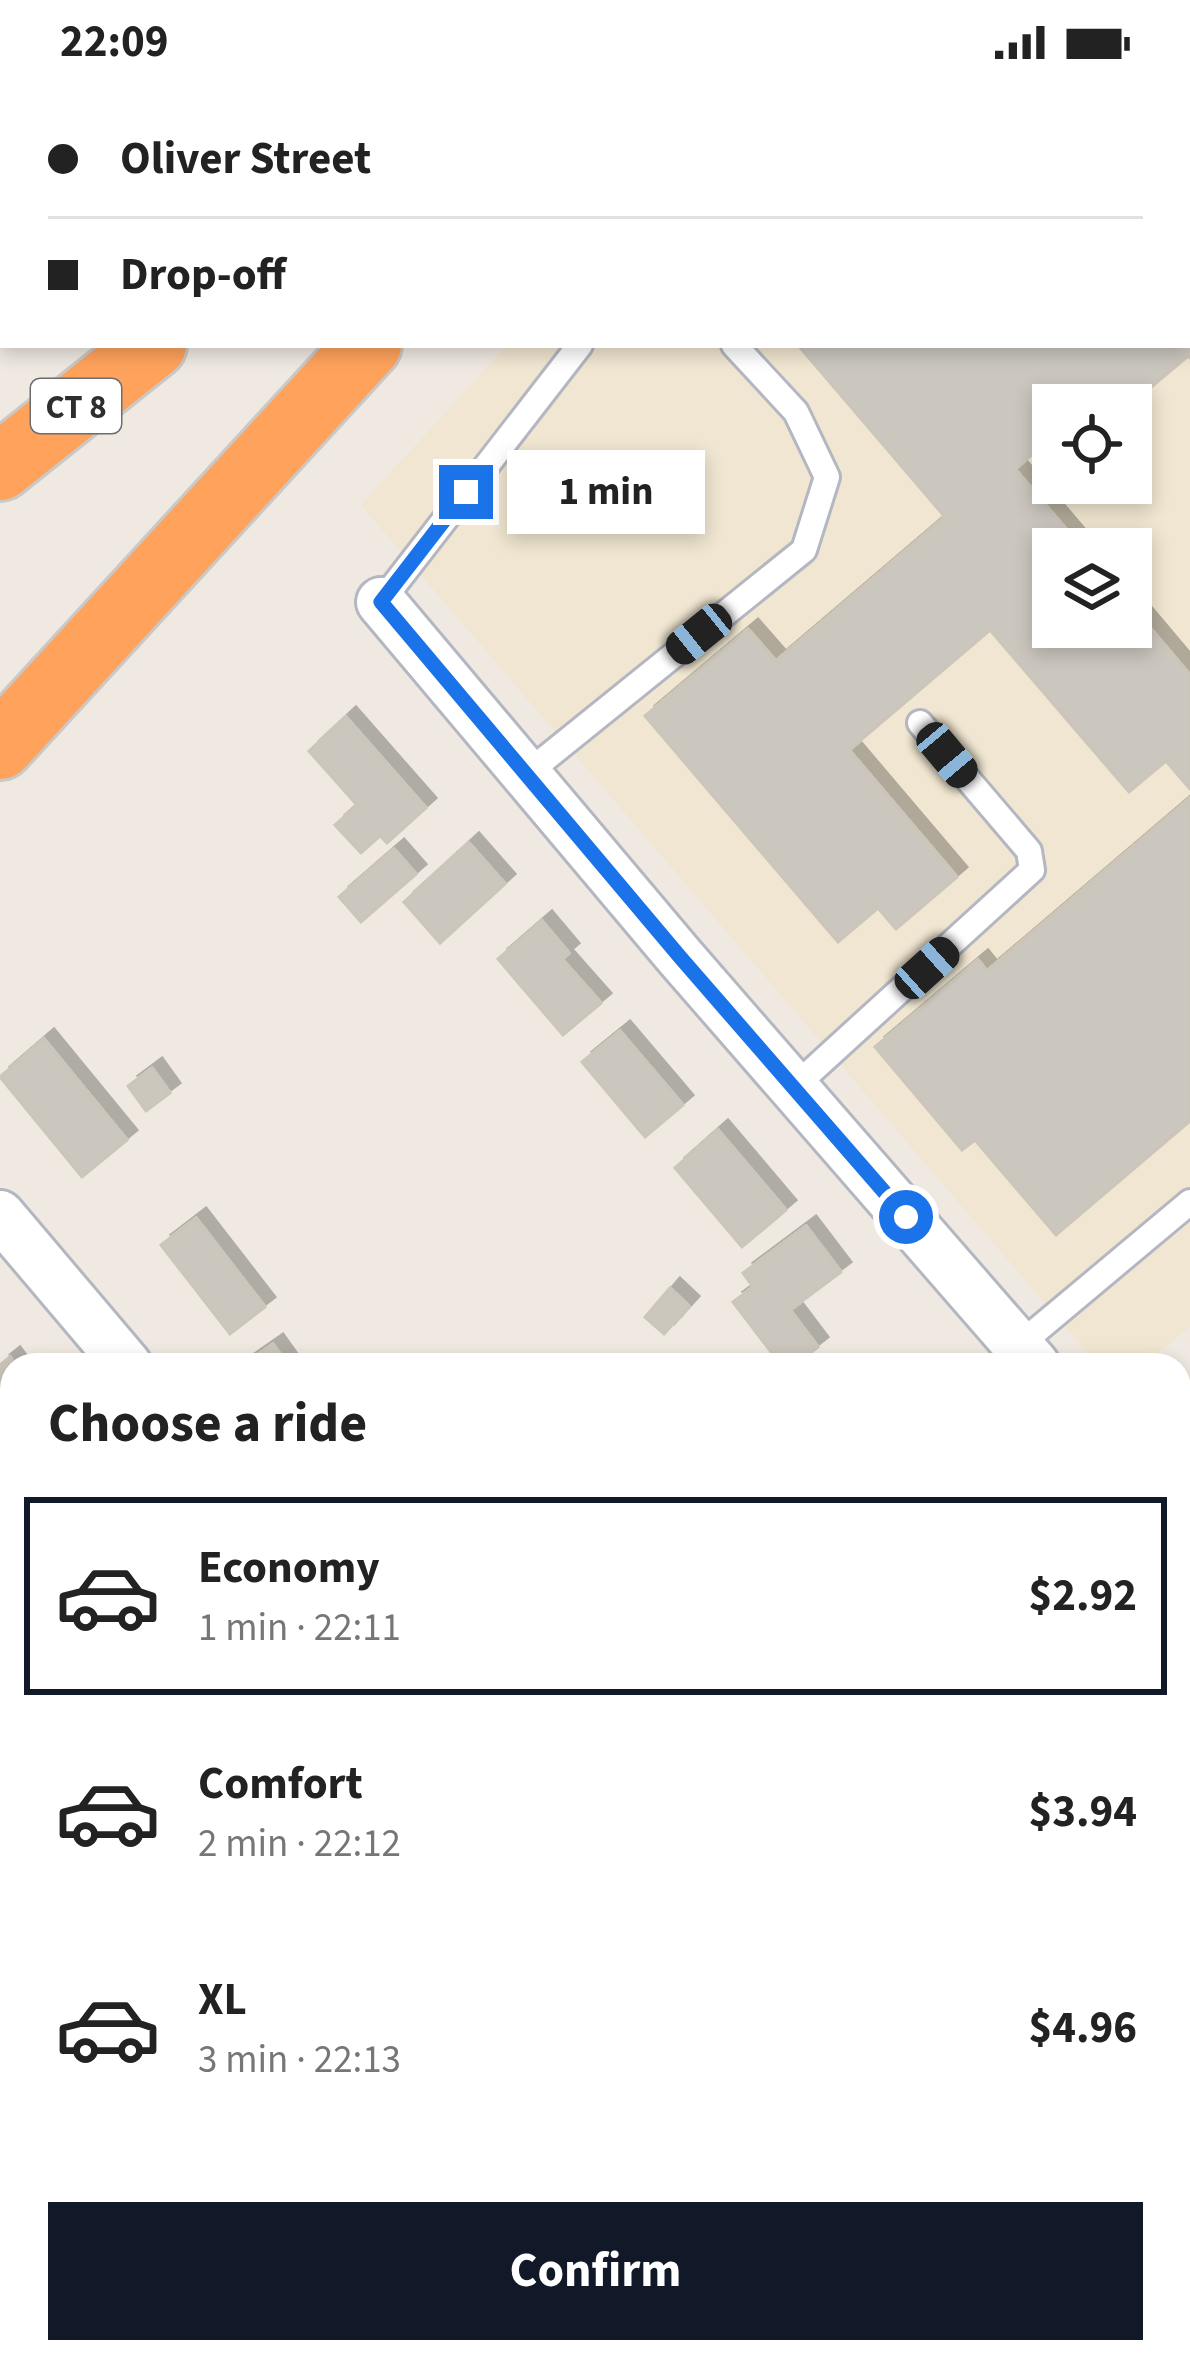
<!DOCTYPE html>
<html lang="en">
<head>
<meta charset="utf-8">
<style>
  :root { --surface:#fff; --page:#f2f2f2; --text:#222; --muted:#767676; --line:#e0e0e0; --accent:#111827 }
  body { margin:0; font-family:"Source Sans 3",sans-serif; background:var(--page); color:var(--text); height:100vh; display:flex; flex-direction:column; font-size:45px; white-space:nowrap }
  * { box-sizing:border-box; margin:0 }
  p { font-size:39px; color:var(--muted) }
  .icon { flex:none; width:66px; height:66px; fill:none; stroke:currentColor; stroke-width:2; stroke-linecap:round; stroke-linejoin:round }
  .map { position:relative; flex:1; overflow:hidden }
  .panel { position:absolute; left:0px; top:1269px; width:1191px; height:1011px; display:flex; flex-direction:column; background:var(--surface); border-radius:36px 36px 0 0; box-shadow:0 6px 18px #0003 }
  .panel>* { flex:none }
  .top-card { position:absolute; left:0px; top:0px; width:1191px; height:264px; box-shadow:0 6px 18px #0003; display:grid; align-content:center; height:264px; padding:0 48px; background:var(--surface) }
  .tools { position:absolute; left:1032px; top:300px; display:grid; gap:24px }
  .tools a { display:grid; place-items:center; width:120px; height:120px; border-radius:0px; background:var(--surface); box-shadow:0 6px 18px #0003; font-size:60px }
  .end { position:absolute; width:54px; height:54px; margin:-27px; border:15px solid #1a73e8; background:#fff; box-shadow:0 0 0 6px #fff }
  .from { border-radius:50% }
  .bubble { position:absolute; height:84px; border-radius:0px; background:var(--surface); box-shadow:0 6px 18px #0003; font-size:39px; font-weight:700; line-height:84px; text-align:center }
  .car { position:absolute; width:36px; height:72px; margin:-36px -18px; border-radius:15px; box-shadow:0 0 9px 3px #0007; background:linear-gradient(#222 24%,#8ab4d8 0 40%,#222 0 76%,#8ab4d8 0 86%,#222 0) }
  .top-card b { display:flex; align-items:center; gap:42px; height:114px; font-size:45px }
  .top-card b+b { border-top:3px solid var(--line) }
  .top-card i { width:30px; height:30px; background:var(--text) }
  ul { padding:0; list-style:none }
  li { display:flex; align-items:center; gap:36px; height:198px; margin:0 24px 18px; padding:0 24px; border:6px solid transparent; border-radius:0px }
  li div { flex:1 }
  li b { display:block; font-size:45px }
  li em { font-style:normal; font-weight:700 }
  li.selected { border-color:var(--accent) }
  li>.icon { width:108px; height:108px; stroke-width:1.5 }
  h2 { padding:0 48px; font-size:54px; line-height:144px }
  .cta { display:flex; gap:24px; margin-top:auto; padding:24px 48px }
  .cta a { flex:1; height:138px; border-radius:0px; background:var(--accent); color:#fff; font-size:48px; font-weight:700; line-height:138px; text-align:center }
  .status { display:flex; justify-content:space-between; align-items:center; height:84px; padding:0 60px; background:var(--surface); direction:ltr }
  .status svg { height:33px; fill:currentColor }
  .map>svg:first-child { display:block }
</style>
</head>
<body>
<div class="status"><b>22:09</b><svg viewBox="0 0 49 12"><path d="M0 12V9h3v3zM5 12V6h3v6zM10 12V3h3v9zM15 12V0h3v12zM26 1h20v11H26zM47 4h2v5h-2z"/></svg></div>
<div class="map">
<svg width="1190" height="2279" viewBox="0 0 1190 2279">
  <defs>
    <filter id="shadow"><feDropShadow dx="10" dy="-10" stdDeviation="0" flood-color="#0004"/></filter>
  </defs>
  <rect width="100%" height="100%" fill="#efe9e1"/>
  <path fill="#f0e6d1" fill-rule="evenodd" d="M750,0h440v1243l-46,38h-46l-737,-860 146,-160h681v-258h-442zM1053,321h78v78h-78zM1053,465h78v78h-78z"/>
  <path fill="#cbc7bf" stroke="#cbc5ba" stroke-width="3" filter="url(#shadow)" d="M968,0h189l3,3h-195z
    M1188,135l2,139 -2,-2 -58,49h-77v66l-17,-20 -21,18 68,80h-30v78h78v-22l59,70v114l-24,-28 -37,31 -139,-162 -141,120 108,127 -61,52 -18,-21 -40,34 -193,-226 103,-87 28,32 169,-144 -147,-172h390z
    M346,633l80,91 -39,35 -7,-7 -19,17 -26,-28 22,-20 -48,-54z
    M1190,714v323l-134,114 -81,-95 -13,10 -87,-103 103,-87 9,11z
    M469,759l36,41 -65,59 -36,-41z
    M394,765l22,25 -55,48 -22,-25z
    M542,837l27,32 -7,6 39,44 -38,32 -65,-76z
    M620,947l63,74 -38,32 -63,-75z
    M44,955l83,101 -45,37 -82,-100z
    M152,984l18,25 -24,18 -18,-25z
    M718,1046l68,80 -44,37 -67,-79z
    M196,1134l69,89 -35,27 -69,-89z
    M806,1142l35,46 -51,38 28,37 -23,18h-14l-48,-63 20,-15 -10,-14z
    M670,1204l19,18 -25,28 -19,-17z
    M273,1260l15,21h-45z
    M10,1273l6,8h-4v68l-5,5 -7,-8v-65z
    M0,1881l12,3v61l-11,33z
    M133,2268h94l-3,11h-95z
    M289,2268h17l22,10 -44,1z"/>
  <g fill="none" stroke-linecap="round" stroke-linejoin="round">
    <g stroke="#b4b7c1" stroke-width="30">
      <path id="service" d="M826,3l4,-3
        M381,518l199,-257
        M525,691l279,-225 23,-73 -31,-65 -62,-67
        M793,1004l239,-218 -3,-19 -109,-128
        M1018,1262l172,-144
        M1178,2279l12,-10"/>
    </g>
    <g stroke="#b4b7c1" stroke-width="54">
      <path id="minor" d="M381,518l299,355 355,408
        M0,1131l127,150
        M1179,1377l11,4
        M0,1415l12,-6
        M1179,1500l11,-8
        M0,2036l12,4
        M57,2279l3,-11"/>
    </g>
    <g stroke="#c9c9c9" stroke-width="72">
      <path id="motorway" d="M39,3l5,-3
        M193,3l4,-3
        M481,3l4,-3
        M615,3l3,-3
        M0,158l3,-2
        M0,383l153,-122
        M0,662l368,-401"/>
    </g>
    <use href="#service" stroke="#fff" stroke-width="24"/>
    <use href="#minor" stroke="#fff" stroke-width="48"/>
    <use href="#motorway" stroke="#ffa35c" stroke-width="66"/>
  </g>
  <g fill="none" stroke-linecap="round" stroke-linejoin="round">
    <path stroke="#1a73e8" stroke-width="15" d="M466,408l-85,110 299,355 226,260"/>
  </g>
  <g text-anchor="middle" stroke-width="9" stroke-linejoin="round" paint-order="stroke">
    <rect fill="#fff" stroke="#6d6d6d" stroke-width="3" x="31" y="295" width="90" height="54" rx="9"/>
    <g font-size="33" font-weight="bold" fill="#2e2e2e">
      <text x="76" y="334">CT 8</text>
    </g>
  </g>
</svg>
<div class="tools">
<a><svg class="icon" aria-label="locate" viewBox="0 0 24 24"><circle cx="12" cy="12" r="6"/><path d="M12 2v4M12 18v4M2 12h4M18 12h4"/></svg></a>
<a><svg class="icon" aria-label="layers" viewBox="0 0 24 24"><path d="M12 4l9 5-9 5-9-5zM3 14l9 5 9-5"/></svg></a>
</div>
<i class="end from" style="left:906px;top:1133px"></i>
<i class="end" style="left:466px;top:408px"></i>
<div class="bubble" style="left:507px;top:366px;width:198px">1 min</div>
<i class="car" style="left:699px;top:550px;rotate:231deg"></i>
<i class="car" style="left:947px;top:671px;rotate:140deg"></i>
<i class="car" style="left:927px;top:884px;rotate:48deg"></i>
<div class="top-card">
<b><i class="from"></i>Oliver Street</b>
<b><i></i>Drop-off</b>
</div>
<section class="panel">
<h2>Choose a ride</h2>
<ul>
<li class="selected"><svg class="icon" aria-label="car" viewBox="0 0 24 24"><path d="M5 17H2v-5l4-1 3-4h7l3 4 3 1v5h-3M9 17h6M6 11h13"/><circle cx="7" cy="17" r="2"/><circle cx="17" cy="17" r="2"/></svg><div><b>Economy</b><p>1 min · 22:11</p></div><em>$2.92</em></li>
<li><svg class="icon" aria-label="car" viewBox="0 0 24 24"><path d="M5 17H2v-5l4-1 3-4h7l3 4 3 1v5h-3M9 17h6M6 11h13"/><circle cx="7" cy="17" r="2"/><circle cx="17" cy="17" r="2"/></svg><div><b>Comfort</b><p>2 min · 22:12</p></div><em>$3.94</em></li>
<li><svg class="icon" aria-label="car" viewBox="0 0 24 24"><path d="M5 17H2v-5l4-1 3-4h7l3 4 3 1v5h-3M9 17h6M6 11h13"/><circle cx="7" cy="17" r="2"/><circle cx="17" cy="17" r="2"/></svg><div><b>XL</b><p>3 min · 22:13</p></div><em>$4.96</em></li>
</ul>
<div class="cta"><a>Confirm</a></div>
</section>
</div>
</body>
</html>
